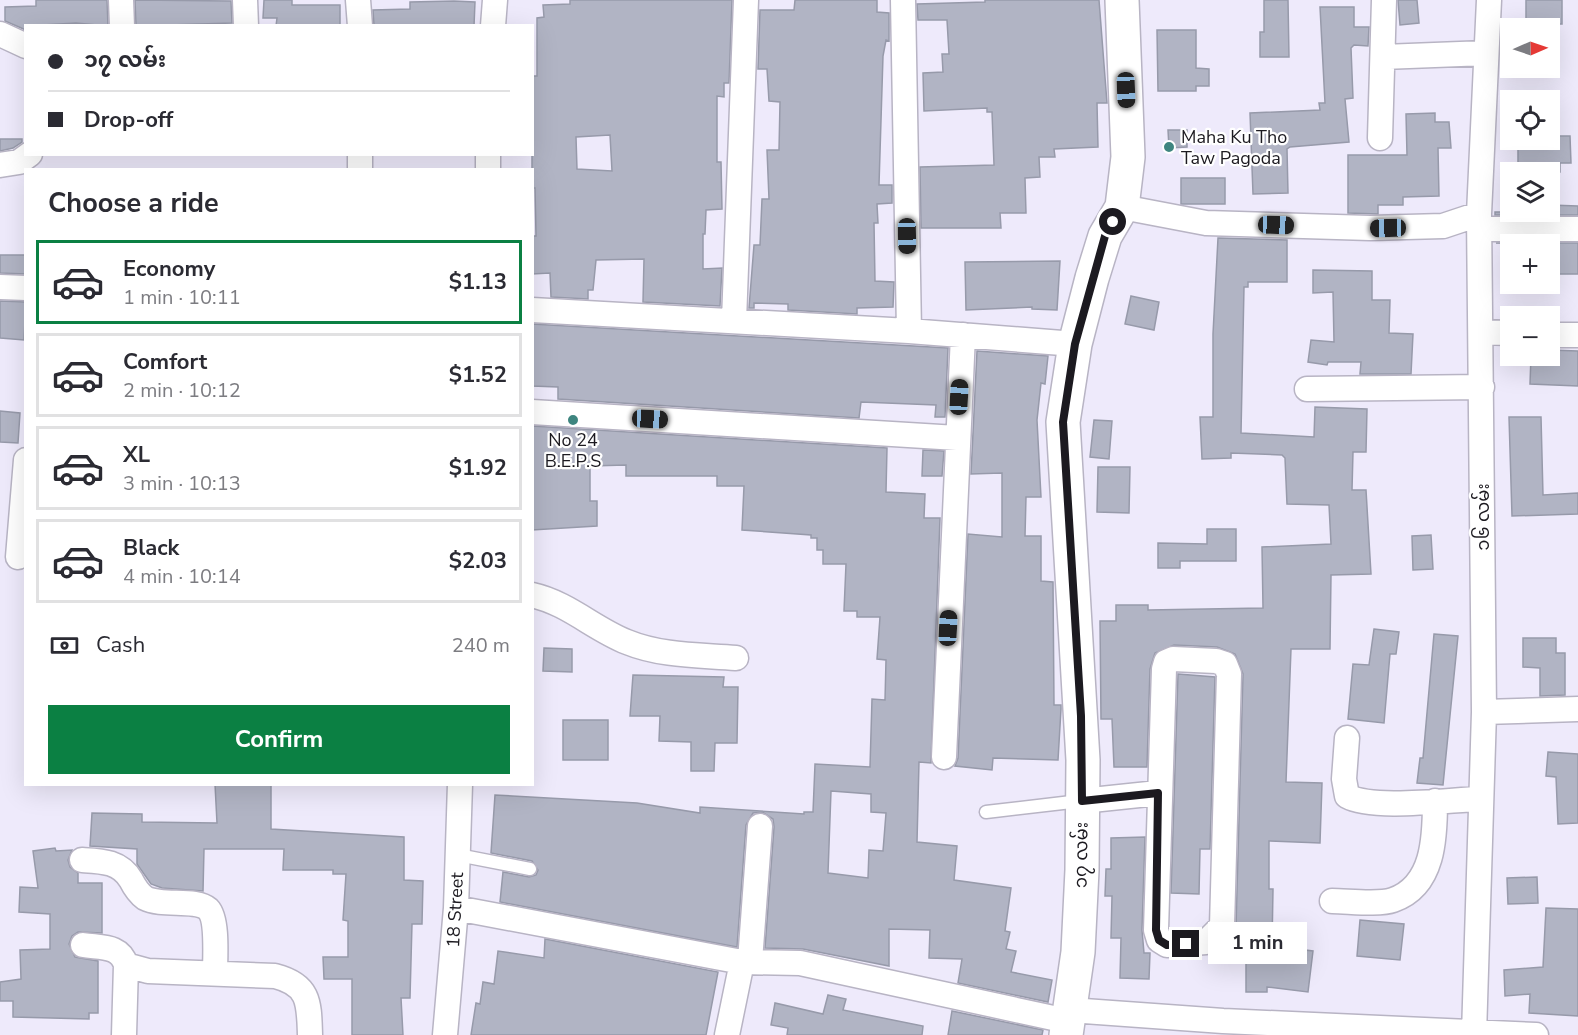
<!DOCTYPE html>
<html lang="en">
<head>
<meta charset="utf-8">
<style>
  :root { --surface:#fff; --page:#f2f2f3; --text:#2b2b33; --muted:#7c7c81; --line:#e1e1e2; --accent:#0b8043 }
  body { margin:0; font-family:"Nunito Sans","Noto Sans Myanmar",sans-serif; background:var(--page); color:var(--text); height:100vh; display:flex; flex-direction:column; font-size:22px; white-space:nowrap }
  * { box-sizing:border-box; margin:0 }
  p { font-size:20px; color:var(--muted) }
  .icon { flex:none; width:33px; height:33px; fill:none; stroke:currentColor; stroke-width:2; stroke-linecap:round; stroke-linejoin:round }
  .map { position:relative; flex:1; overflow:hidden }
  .drawer { position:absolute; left:24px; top:168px; width:510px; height:618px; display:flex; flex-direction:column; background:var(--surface); border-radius:0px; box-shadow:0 6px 24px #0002 }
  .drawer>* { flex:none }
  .hud { position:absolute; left:24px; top:24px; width:510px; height:132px; border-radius:0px; box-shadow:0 6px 24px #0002; display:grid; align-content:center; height:132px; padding:0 24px; background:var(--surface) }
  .needle { width:39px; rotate:88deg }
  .fabs { position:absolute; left:1500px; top:18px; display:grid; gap:12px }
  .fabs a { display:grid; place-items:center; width:60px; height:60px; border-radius:0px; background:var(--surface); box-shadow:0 6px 24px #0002; font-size:30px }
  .end { position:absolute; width:27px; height:27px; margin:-14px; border:8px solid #1c1a20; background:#fff; box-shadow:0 0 0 3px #fff }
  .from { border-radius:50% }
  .bubble { position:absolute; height:42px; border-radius:0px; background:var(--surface); box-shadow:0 6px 24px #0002; font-size:20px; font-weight:700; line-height:42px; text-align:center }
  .car { position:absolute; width:18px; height:36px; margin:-18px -9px; border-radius:8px; box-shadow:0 0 4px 2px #0007; background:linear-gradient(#222 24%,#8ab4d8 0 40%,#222 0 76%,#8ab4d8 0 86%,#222 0) }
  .hud b { display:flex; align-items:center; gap:21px; height:57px; font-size:22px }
  .hud b+b { border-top:2px solid var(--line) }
  .hud i { width:15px; height:15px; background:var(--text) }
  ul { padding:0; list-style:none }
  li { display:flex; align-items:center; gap:18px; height:84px; margin:0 12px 9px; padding:0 12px; border:3px solid var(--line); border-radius:0px }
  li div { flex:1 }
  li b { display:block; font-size:22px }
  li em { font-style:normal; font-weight:700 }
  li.on { border-color:var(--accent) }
  li>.icon { width:54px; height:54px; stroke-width:1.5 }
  h2 { padding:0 24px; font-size:27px; line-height:72px }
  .pay { display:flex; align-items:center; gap:15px; height:66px; padding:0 24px; font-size:22px }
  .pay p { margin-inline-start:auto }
  .action { display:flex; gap:12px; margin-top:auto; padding:12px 24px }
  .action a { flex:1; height:69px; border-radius:0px; background:var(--accent); color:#fff; font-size:24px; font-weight:700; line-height:69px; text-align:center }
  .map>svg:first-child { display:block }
</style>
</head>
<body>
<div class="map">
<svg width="1578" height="1035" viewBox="0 0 1578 1035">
  <rect width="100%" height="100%" fill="#eeeafb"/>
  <path fill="#b1b4c4" stroke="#979aaa" stroke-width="1.5" fill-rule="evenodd" d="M36,0h71l1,26 -32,-3 -50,3v4l-21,-9v-14l31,-1z
    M135,0l96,1 1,22 -96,3z
    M264,0h28v5h48v21h-64l1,-8h-14z
    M570,0h162l-3,83h-5v14l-7,-1v66h4l1,47 -16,1 -1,24h-2v35l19,-1 -2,38 -77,-4 1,-43 -48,1 -3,30h-5v9l-37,-2 -1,-24 -18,1v-38h4l-1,-48h-3v-112h5v-58l7,-1 -1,-12 27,-1zM610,135l2,36 -35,-2 -1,-32z
    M795,0h82v12l12,1v28l-3,-1 -3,16 -4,129h13v18l-15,1 1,19h-4l1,58 19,1 -1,25 -36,1v6l-69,-4v-6l-34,-1v5h-5l5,-63h6l2,-46h7l-2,-49h12l1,-48 -11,-1 -2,-32h-9l2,-59h34z
    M985,0h114l8,103h-10l1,44 -44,2 1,8h-16l1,20 -15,1 1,35h-26l1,15h-80l-1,-61 74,-2 -2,-53h-5v-4l-63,3 -1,-38 20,-1 -1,-18h7l-2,-34h-29l-1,-16 68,-2z
    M1264,0h24l1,57h-29v-25h4z
    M1398,0h19l2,23 -19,2z
    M1526,0h36v24h-36z
    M454,1l21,1 -1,24h-100l-1,-16 37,-1v-7z
    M1320,7h34v20h15l-1,19 -14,-1 -3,3 2,50 -8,1 4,43 -59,5 -3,2 1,44 -35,1 -3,-81 70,-3 -1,-7h6z
    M1157,30h39v38l13,1v17h-13v5h-38z
    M1435,113v9h14l2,26h-13l1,48 -36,1v8h-25v9l-30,-1v-58h59l-1,-41z
    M1168,130h19v17l-18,1z
    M1550,136h20l1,27h-11v9h-42v-32h32z
    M0,139h22v3l-9,6 -13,3z
    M1181,178h44v26h-44z
    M1550,205l28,1v9h-83v-3h55z
    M1218,238l69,2v42h-39v5h-4l-3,146 73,4 1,-30 52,2 -1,43h-13l-1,38h14l5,84 -40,1 -1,74h-39l-5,133 36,1 -2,60 -51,-2v48h4l-1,57 41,5 -5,41 -41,-5v5h-21v-40l-20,-1v-9l10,-16 7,-252 -8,-20 -18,-7 -43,-2 -19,8 -5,16 -3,98h-33l-2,-48h-11l-1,-98h16v-16h32v5l115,-2 -1,-61 69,-3 -2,-39 -42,-1 -2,-46 -3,-3 -51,-2v5l-29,1 -2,-42h13v-83z
    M1496,243h82v31h-28v-30z
    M0,255h26v19l-26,-1z
    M1060,261l-3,49 -25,-1v-2l-66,3 -1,-48z
    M1313,270l59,1v29h18l-1,33 24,1 -2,40h-51l1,-12h-33l-1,3 -19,-3 3,-22 23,2 -1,-50 -20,1z
    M1131,296l28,6 -5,28 -29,-6z
    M0,301l26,1 -2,38 -24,-2z
    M532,324l416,24 -3,69h-10l1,-12 -75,-3 -2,16 -301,-19v-12l-26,-1z
    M1550,350l28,1v35l-48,-2 1,-28h19z
    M977,351l71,5 -3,28 -4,-1 -4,37 4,77h-15l-1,39h16v45l12,1 1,123h7v4l-3,51 -65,-2 -1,12 -37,-4 3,-8 10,-224 34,3v-64l-31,1z
    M0,411l20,2 -2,30 -18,-1z
    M1509,417h32l2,78 35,-2v21l-66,2z
    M1094,420l18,1 -3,38 -19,-2z
    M532,426l355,22 -1,44 39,2 -1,24h16l-9,245 -12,-1 -2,80 40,4 -3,34 57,8 -6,43 5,1 -4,17 10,2 -5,21 41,8 -4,22 -90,-19 4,-24 -33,-1 1,-28 -41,-1v37l-86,-17 -38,-1 9,-121 -1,-8 -11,-7 -9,1 -7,12 -9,122 -237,-45 3,-30 26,5 7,-2 2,-5 -6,-9 -41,-8 4,-58 142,8 63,10v-6l104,7v-2h9l2,-48 55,3 2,-68 13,1 1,-40 -9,-1 3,-42h-23v-6h-13l2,-47h-23v-14h-6v-12h-6v-3l-69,-5 2,-44h-27v-10h-91v-11l-36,1v35h7v25l-65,4zM831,791l40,3v18l15,1 -3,38 -14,-1 -1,28 -40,-5z
    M923,450l21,1 -2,25h-20z
    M1098,467h32l-1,46 -32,-1z
    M1207,529h29v32h-56v7h-22v-25l49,1z
    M1431,535l2,34 -20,1 -1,-34z
    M1374,629l25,3 -3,22h-6l-6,69 -36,-4 5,-55 16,1z
    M1434,634l24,2 -15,149 -26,-2 3,-25h3z
    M1523,638h33v15h9v42l-25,1v-28l-17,-1z
    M544,648l28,1v23l-29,-1z
    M1178,674l37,3 -5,172h-10l-1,45 -28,-1z
    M633,675l91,2 -1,10h15l-1,56h-22l-1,28h-23v-29l-32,-1 1,-25h-30z
    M563,720h45v40h-45z
    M1548,752l30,2v69l-20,1 -2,-47 -10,-1z
    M215,784h56v45l133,8v43l19,1 -1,43h-10l-2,74h-9l2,37h-51v-56h-28l-1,-22h25v-36l-5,-1 3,-46h-13v-4h-50l1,-21h-80l-1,42 -41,-3 -11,-4 -14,-20v-15l-47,-3 2,-33 50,1v8l75,1z
    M1145,837l-3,93 2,23h6l-1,26 -29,-1 1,-40h-10l1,-42h-7l1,-27h5v-31z
    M55,848l1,3 16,-1 -4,10 2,7 8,6v10h24v50l-24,-1 -6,4 -3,8 6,13 23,4v52h-9v6l-76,-2v-16h-13v-19l21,-3 -1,-29 30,-1v-35l-31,-2 1,-25 18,1 -5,-37z
    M1537,877l1,26 -30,1 -1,-26z
    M1546,908l32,1v107l-49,-3 1,-19 -25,2 -1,-26 39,-3z
    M1360,920l44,4 -4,36 -43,-4z
    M545,939l173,33 -12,63h-235l5,-32 4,1 3,-22 11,2 4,-33 46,7z
    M828,995l18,4 -3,11 80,16 -1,9h-135l1,-7 -17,-3 4,-22 48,11z
    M952,1011l91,19 -1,5h-94z"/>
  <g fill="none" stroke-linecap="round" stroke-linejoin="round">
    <g stroke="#b8b4c4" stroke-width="15">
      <path id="lane" d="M986,812l94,-11
        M458,855l72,14"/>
    </g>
    <g stroke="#b8b4c4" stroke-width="27">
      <path id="street" d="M121,0l1,26
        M245,0l1,26
        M358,0l2,26
        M903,0l6,331
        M493,26l2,-26
        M0,34l26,12
        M1383,57l103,-4
        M1380,138l4,-138
        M0,165l19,-3 11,-8
        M360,170v-16
        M488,170v-16
        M1122,207l84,16 164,5 73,-2 36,-12
        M1480,229h98
        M0,287l26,1
        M532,310l377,21 166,13
        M734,321l12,-321
        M1482,332l28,1
        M1550,335h28
        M1307,389l175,-2
        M532,412l425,26
        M18,557l8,-97
        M532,595c36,8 62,34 95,47 34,14 73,13 109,16
        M1173,659l43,2 9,3 4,10 -7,252 -16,16 -39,3 -8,-5 -3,-10 8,-261 2,-7z
        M1484,712l94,-3
        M1347,738l-3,41 3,17c25,14 101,4 132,3
        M944,757l19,-422
        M1082,801l76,-8
        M82,860c19,1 38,1 49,20 3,6 7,13 14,18 17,9 51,0 63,11 10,10 7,50 7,64
        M1332,901c16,0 47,4 61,-1 41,-14 42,-63 42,-99
        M456,908l286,54 58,1 267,58
        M83,945c19,3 37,0 43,20l22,6 127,5c35,9 34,27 35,59
        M750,961l10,-135
        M1070,1010l153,11 313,14
        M124,1035l2,-70
        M445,1035l11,-127 4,-124
        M727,1035l15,-73
        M1474,1035l10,-323 -5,-498 10,-214"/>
    </g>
    <g stroke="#b8b4c4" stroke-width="36">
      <path id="secondary" d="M1066,1035l12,-83 4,-82 1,-110 -20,-338 12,-78 17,-66 13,-42 17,-29 6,-50 -6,-157"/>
    </g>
    <use href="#lane" stroke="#fff" stroke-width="12"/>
    <use href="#street" stroke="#fff" stroke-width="24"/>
    <use href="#secondary" stroke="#fff" stroke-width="33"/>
  </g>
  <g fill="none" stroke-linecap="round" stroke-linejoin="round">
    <path stroke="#1c1a20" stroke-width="8" d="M1113,222l-8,14 -30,108 -12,78 18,294 1,85 76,-8 -2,137 3,10 8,5 19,-1"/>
  </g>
  <g fill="#3e857f" stroke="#fff" stroke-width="2">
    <circle cx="1169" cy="147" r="6"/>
    <circle cx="573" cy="420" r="6"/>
  </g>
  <g text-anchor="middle" stroke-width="4.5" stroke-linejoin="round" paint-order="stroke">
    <g font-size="18" fill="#1c1a20" stroke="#fff" text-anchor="start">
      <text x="1181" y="143">Maha Ku Tho<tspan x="1181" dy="21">Taw Pagoda</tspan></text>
      <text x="573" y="446" text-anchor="middle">No 24<tspan x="573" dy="21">B.E.P.S</tspan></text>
    </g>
    <g font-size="18" fill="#1c1a20" stroke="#fff">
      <text transform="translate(1483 517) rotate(-90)" y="6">၁၆ လမ်း</text>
      <text transform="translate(1081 855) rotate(-89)" y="6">၁၇ လမ်း</text>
      <text transform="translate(455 910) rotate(-87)" y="6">18 Street</text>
    </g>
  </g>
</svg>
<div class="fabs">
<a><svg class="needle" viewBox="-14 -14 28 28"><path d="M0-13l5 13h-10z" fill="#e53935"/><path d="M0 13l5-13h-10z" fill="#7c7c81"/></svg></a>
<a><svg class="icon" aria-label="locate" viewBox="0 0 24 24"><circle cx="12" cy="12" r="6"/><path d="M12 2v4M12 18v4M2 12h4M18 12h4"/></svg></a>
<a><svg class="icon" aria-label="layers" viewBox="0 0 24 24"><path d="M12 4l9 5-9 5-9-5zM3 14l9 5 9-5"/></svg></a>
<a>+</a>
<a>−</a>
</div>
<i class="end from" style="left:1113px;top:222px"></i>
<i class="end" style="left:1186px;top:944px"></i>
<div class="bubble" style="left:1208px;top:922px;width:99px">1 min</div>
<i class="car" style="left:1126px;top:90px;rotate:178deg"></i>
<i class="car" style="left:1276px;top:225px;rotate:92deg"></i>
<i class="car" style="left:1388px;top:228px;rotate:269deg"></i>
<i class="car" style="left:907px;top:236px;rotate:179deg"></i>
<i class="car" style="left:959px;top:397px;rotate:3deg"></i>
<i class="car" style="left:650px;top:419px;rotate:93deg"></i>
<i class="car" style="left:948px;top:628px;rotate:3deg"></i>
<div class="hud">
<b><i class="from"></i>၁၇ လမ်း</b>
<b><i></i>Drop-off</b>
</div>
<section class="drawer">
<h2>Choose a ride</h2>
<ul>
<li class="on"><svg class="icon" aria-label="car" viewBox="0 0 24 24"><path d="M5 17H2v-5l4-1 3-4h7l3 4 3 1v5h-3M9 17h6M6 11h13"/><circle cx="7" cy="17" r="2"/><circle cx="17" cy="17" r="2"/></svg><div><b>Economy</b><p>1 min · 10:11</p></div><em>$1.13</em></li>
<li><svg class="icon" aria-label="car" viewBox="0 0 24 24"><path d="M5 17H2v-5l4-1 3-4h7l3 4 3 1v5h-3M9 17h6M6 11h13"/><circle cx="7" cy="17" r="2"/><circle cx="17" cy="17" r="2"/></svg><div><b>Comfort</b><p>2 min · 10:12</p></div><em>$1.52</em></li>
<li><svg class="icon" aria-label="car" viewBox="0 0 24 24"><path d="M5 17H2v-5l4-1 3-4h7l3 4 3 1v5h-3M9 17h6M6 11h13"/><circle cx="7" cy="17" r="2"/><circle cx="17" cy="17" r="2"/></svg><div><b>XL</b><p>3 min · 10:13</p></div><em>$1.92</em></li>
<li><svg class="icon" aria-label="car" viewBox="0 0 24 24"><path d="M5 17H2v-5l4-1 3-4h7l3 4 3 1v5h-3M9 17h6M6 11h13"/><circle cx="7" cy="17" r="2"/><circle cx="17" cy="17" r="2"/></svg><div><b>Black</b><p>4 min · 10:14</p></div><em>$2.03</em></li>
</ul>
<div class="pay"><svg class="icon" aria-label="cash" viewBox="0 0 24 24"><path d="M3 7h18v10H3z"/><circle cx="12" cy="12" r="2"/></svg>Cash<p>240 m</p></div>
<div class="action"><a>Confirm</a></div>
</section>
</div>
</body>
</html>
